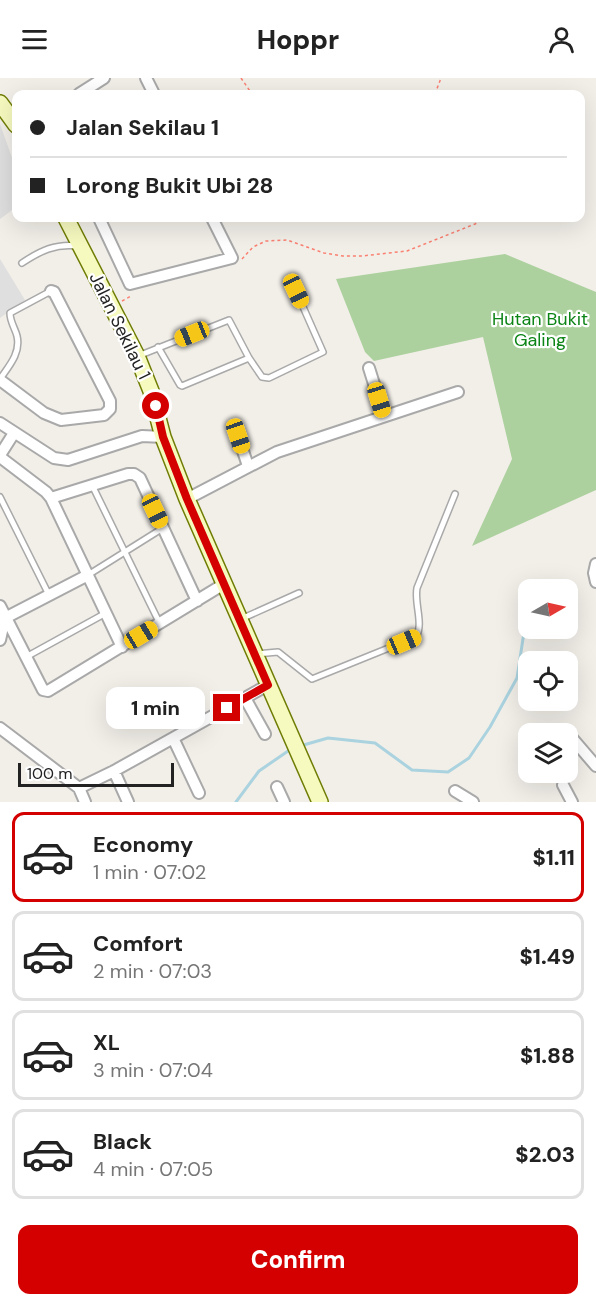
<!DOCTYPE html>
<html lang="en">
<head>
<meta charset="utf-8">
<style>
  :root { --surface:#fff; --page:#f2f2f2; --text:#222; --muted:#767676; --line:#e0e0e0; --accent:#d40000 }
  body { margin:0; font-family:"DM Sans",sans-serif; background:var(--page); color:var(--text); height:100vh; display:flex; flex-direction:column; font-size:22px; white-space:nowrap }
  * { box-sizing:border-box; margin:0 }
  p { font-size:20px; color:var(--muted) }
  .icon { flex:none; width:33px; height:33px; fill:none; stroke:currentColor; stroke-width:2; stroke-linecap:round; stroke-linejoin:round }
  .map { position:relative; height:724px; overflow:hidden }
  .drawer { display:flex; flex-direction:column; background:var(--surface); flex:1 }
  .drawer>* { flex:none }
  .banner { position:absolute; left:12px; top:12px; width:573px; height:132px; border-radius:12px; box-shadow:0 6px 24px #0002; display:grid; align-content:center; height:132px; padding:0 18px; background:var(--surface) }
  .needle { width:39px; rotate:81deg }
  .tools { position:absolute; left:518px; top:501px; display:grid; gap:12px }
  .tools a { display:grid; place-items:center; width:60px; height:60px; border-radius:12px; background:var(--surface); box-shadow:0 6px 24px #0002; font-size:30px }
  .scale { position:absolute; left:18px; bottom:15px; width:156px; box-sizing:border-box; padding-left:6px; border:3px solid #222; border-top:0; font-size:16px; line-height:21px; white-space:nowrap; color:#222; -webkit-text-stroke:4px #fff; paint-order:stroke }
  .end { position:absolute; width:27px; height:27px; margin:-14px; border:8px solid #d40000; background:#fff; box-shadow:0 0 0 3px #fff }
  .from { border-radius:50% }
  .bubble { position:absolute; height:42px; border-radius:12px; background:var(--surface); box-shadow:0 6px 24px #0002; font-size:20px; font-weight:800; line-height:42px; text-align:center }
  .car { position:absolute; width:18px; height:36px; margin:-18px -9px; border-radius:8px; box-shadow:0 0 4px 2px #0007; background:linear-gradient(#f5c518 24%,#345 0 40%,#f5c518 0 76%,#345 0 86%,#f5c518 0) }
  .banner b { display:flex; align-items:center; gap:21px; height:57px; font-size:22px }
  .banner b+b { border-top:2px solid var(--line) }
  .banner i { width:15px; height:15px; background:var(--text) }
  ul { padding:10px 0 0; list-style:none }
  li { display:flex; align-items:center; gap:18px; height:90px; margin:0 12px 9px; padding:0 6px; border:3px solid var(--line); border-radius:12px }
  li div { flex:1 }
  li b { display:block; font-size:22px }
  li em { font-style:normal; font-weight:800 }
  li.selected { border-color:var(--accent) }
  li>.icon { width:54px; height:54px; stroke-width:1.5 }
  .button { display:flex; gap:12px; margin-top:auto; padding:12px 18px }
  .button a { flex:1; height:69px; border-radius:12px; background:var(--accent); color:#fff; font-size:24px; font-weight:800; line-height:69px; text-align:center }
  header { display:flex; justify-content:space-between; align-items:center; height:78px; padding:0 18px; background:var(--surface); font-size:27px; font-weight:800 }
  .map>svg:first-child { display:block }
</style>
</head>
<body>
<header><svg class="icon" aria-label="menu" viewBox="0 0 24 24"><path d="M4 6h16M4 12h16M4 18h16"/></svg>Hoppr<svg class="icon" aria-label="person" viewBox="0 0 24 24"><circle cx="12" cy="8" r="4"/><path d="M4 21q1-7 8-7t8 7"/></svg></header>
<div class="map">
<svg width="596" height="724" viewBox="0 0 596 724">
  <rect width="100%" height="100%" fill="#f2efe9"/>
  <path fill="#e0dfdf" d="M0,46l16,45v38l-16,12z
    M0,181l25,41 -25,18z"/>
  <path fill="#add19e" d="M505,176l91,38v198l-124,56 40,-87 -29,-122 -109,24 -9,-9 -29,-73z"/>
  <g fill="none" stroke-linecap="round" stroke-linejoin="round">
    <path stroke="#aad3df" stroke-width="3" d="M300,668l28,-8 47,5 37,27 36,2 21,-14 21,-31 27,-49 11,-72
      M236,724l23,-31 32,-22"/>
    <g stroke="#a9a9a9" stroke-width="8">
      <path id="lane" d="M22,185c18,-12 34,-20 56,-17
        M158,269l22,38 2,1 67,-28
        M138,278l91,-36 20,38 13,19 7,1 54,-26 -27,-61
        M0,301c9,-13 21,-26 17,-43 -2,-8 -7,-14 -7,-23l41,-22
        M92,407l68,139
        M0,419l49,98
        M88,497l75,-47
        M241,541l58,-26
        M256,576l22,-2 34,27 104,-42c8,-13 -2,-34 1,-49l38,-94
        M26,579l80,-44"/>
    </g>
    <g stroke="#a9a9a9" stroke-width="14">
      <path id="street" d="M146,0l8,16
        M79,16l25,-16
        M99,140l31,66 102,-26 -20,-40
        M369,290l15,48
        M0,302l44,33 17,7 43,-5 6,-6v-8l-56,-109 -3,-1
        M0,345l54,35 14,2 74,-24 21,1
        M238,358l10,30
        M0,377l14,-22
        M0,379l46,35 5,6 71,149
        M51,420l77,-24h6l6,4 57,123
        M187,421l90,-47 181,-60
        M596,486l-2,9 2,9
        M0,528l43,84 5,1 176,-107
        M5,540l83,-43
        M0,562l5,-22
        M245,620l20,36
        M0,650l79,60 6,14
        M173,660l26,55
        M572,660l24,28
        M114,693l14,31
        M563,707l9,17
        M277,709l7,15
        M79,710l35,-17 154,-86
        M455,713l18,11"/>
    </g>
    <g stroke="#707d05" stroke-width="18">
      <path id="secondary" d="M0,25l16,22
        M66,140l71,138 14,35 12,46 24,62 133,303"/>
    </g>
    <path stroke="#fa8072" stroke-width="1.5" stroke-dasharray="3 3" stroke-linecap="butt" d="M241,0l11,16
      M435,16l6,-16
      M242,181l11,-12 13,-6 21,-1 37,13 19,3h19l45,-5 68,-27 10,-6
      M122,223l9,-5"/>
    <use href="#lane" stroke="#fff" stroke-width="5"/>
    <use href="#street" stroke="#fff" stroke-width="10"/>
    <use href="#secondary" stroke="#f7fabf" stroke-width="15"/>
  </g>
  <g fill="none" stroke-linecap="round" stroke-linejoin="round">
    <path stroke="#d40000" stroke-width="8" d="M156,328l7,31 24,62 81,186 -41,23"/>
  </g>
  <g text-anchor="middle" stroke-width="4.5" stroke-linejoin="round" paint-order="stroke">
    <g font-size="18" fill="#0c8416" stroke="#fff">
      <text x="540" y="247">Hutan Bukit<tspan x="540" dy="21">Galing</tspan></text>
    </g>
    <g font-size="18" fill="#222" stroke="#fff">
      <text transform="translate(120 248) rotate(64)" y="6">Jalan Sekilau 1</text>
    </g>
  </g>
</svg>
<div class="tools">
<a><svg class="needle" viewBox="-14 -14 28 28"><path d="M0-13l5 13h-10z" fill="#e53935"/><path d="M0 13l5-13h-10z" fill="#767676"/></svg></a>
<a><svg class="icon" aria-label="locate" viewBox="0 0 24 24"><circle cx="12" cy="12" r="6"/><path d="M12 2v4M12 18v4M2 12h4M18 12h4"/></svg></a>
<a><svg class="icon" aria-label="layers" viewBox="0 0 24 24"><path d="M12 4l9 5-9 5-9-5zM3 14l9 5 9-5"/></svg></a>
</div>
<div class="scale">100 m</div>
<i class="end from" style="left:156px;top:328px"></i>
<i class="end" style="left:227px;top:630px"></i>
<div class="bubble" style="left:106px;top:609px;width:99px">1 min</div>
<i class="car" style="left:296px;top:213px;rotate:155deg"></i>
<i class="car" style="left:192px;top:256px;rotate:248deg"></i>
<i class="car" style="left:379px;top:322px;rotate:163deg"></i>
<i class="car" style="left:238px;top:358px;rotate:161deg"></i>
<i class="car" style="left:155px;top:433px;rotate:155deg"></i>
<i class="car" style="left:141px;top:557px;rotate:59deg"></i>
<i class="car" style="left:404px;top:564px;rotate:67deg"></i>
<div class="banner">
<b><i class="from"></i>Jalan Sekilau 1</b>
<b><i></i>Lorong Bukit Ubi 28</b>
</div>
</div>
<section class="drawer">
<ul>
<li class="selected"><svg class="icon" aria-label="car" viewBox="0 0 24 24"><path d="M5 17H2v-5l4-1 3-4h7l3 4 3 1v5h-3M9 17h6M6 11h13"/><circle cx="7" cy="17" r="2"/><circle cx="17" cy="17" r="2"/></svg><div><b>Economy</b><p>1 min · 07:02</p></div><em>$1.11</em></li>
<li><svg class="icon" aria-label="car" viewBox="0 0 24 24"><path d="M5 17H2v-5l4-1 3-4h7l3 4 3 1v5h-3M9 17h6M6 11h13"/><circle cx="7" cy="17" r="2"/><circle cx="17" cy="17" r="2"/></svg><div><b>Comfort</b><p>2 min · 07:03</p></div><em>$1.49</em></li>
<li><svg class="icon" aria-label="car" viewBox="0 0 24 24"><path d="M5 17H2v-5l4-1 3-4h7l3 4 3 1v5h-3M9 17h6M6 11h13"/><circle cx="7" cy="17" r="2"/><circle cx="17" cy="17" r="2"/></svg><div><b>XL</b><p>3 min · 07:04</p></div><em>$1.88</em></li>
<li><svg class="icon" aria-label="car" viewBox="0 0 24 24"><path d="M5 17H2v-5l4-1 3-4h7l3 4 3 1v5h-3M9 17h6M6 11h13"/><circle cx="7" cy="17" r="2"/><circle cx="17" cy="17" r="2"/></svg><div><b>Black</b><p>4 min · 07:05</p></div><em>$2.03</em></li>
</ul>
<div class="button"><a>Confirm</a></div>
</section>
</body>
</html>
